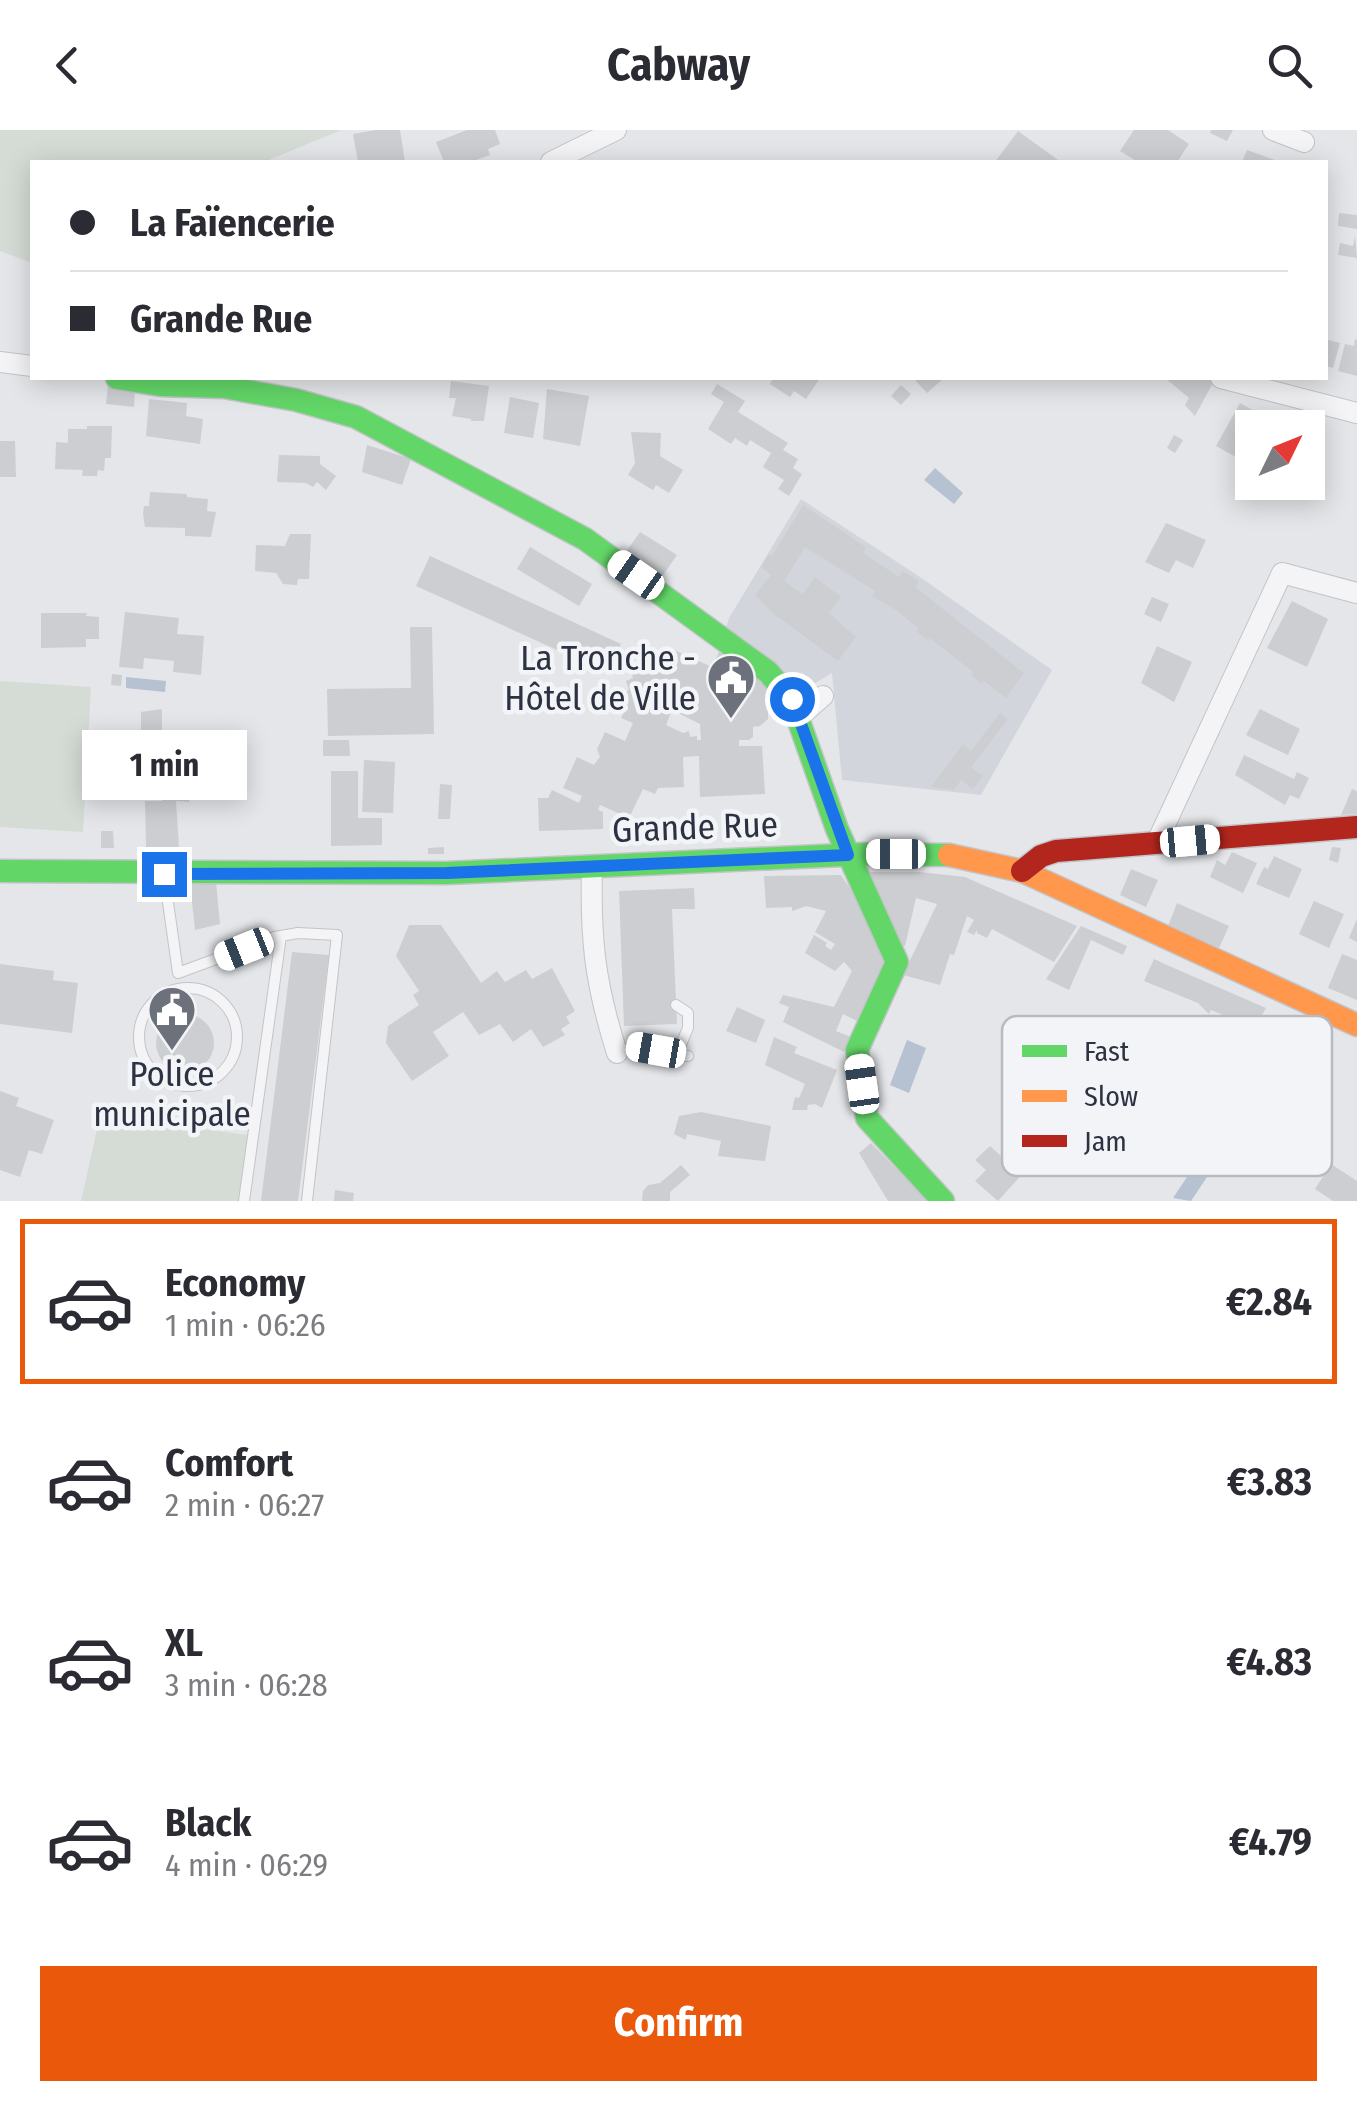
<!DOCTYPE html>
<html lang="en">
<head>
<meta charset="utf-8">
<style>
  :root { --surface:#fff; --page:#f2f2f3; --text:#2b2b33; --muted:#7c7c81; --line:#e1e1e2; --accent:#ea580c }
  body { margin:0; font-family:"Fira Sans Condensed",sans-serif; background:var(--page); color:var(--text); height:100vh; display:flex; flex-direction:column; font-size:38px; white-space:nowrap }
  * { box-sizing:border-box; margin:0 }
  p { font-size:32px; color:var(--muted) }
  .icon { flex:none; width:55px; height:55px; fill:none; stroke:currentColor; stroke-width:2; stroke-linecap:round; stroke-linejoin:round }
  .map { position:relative; height:1071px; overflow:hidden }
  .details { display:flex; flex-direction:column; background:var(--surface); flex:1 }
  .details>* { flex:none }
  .top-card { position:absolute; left:30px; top:30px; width:1298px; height:220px; border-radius:0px; box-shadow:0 5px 25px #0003; display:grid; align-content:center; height:220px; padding:0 40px; background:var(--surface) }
  .needle { width:65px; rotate:47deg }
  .buttons { position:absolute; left:1235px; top:280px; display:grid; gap:20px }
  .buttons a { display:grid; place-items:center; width:90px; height:90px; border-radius:0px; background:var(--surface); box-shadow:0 5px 25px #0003; font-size:50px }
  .end { position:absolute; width:45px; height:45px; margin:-22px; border:12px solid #1a73e8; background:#fff; box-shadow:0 0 0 5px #fff }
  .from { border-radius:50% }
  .bubble { position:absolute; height:70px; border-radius:0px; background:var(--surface); box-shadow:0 5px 25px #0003; font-size:32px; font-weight:700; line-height:70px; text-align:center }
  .car { position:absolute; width:30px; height:60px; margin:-30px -15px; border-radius:12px; box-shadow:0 0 8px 2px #0007; background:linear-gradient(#fff 24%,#345 0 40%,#fff 0 76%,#345 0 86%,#fff 0) }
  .top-card b { display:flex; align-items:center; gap:35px; height:95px; font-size:38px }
  .top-card b+b { border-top:2px solid var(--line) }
  .top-card i { width:25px; height:25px; background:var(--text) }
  ul { padding:18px 0 0; list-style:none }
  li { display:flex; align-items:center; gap:30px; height:165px; margin:0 20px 15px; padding:0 20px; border:5px solid transparent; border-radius:0px }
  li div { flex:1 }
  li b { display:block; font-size:38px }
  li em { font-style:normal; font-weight:700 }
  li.on { border-color:var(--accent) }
  li>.icon { width:90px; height:90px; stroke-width:1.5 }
  .cta { display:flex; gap:20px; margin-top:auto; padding:20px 40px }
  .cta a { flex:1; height:115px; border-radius:0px; background:var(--accent); color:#fff; font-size:40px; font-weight:700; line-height:115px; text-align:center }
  header { display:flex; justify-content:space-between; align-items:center; height:130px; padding:0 40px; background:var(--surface); font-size:45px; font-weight:700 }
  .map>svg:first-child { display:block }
</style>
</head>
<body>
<header><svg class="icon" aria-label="back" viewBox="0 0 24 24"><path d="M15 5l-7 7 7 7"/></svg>Cabway<svg class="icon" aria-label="search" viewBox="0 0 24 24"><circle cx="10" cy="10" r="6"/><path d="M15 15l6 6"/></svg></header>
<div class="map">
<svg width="1357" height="1071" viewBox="0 0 1357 1071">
  <rect width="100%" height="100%" fill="#e4e6e9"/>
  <path fill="#d3d5dc" d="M801,369l119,78 132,93 -71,125 -139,-15 -10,-107 -30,18 -77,-59 4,-14z"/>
  <path fill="#d5dcd5" d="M0,0h341l-77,32h-232v101l-32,-12z
    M0,551l91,6 -8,145 -83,-5z
    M100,986l149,19 -8,66h-160z"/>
  <path fill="#b6c1d1" d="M935,338l28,25 -9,11 -30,-24z
    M126,547l40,4 -1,11 -39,-4z
    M907,910l19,8 -17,45 -19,-8z
    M1195,1035l14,9 -18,27 -18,-3z"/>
  <path fill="#cdced1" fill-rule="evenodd" d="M376,0h24l5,32h-47l-5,-28z
    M467,0h28l5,14 -12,5 2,6 -19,7h-27l-8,-20z
    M1134,0h34l21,14 -12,18h-39l-18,-11z
    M1211,0h22l-6,11 -17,-8z
    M1018,1l4,3 39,28h-66z
    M1247,20l33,12h-38z
    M1339,83l18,2v14l-19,-3z
    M1355,106l2,22 -19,-3 2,-12 13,3z
    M1325,209l15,4 -7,25 -8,-2z
    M1355,209l2,1v36l-19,-5 7,-27 9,2z
    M773,248h47l-14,21 -12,-8 -4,6 -20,-13z
    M913,248h31l-17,15z
    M1165,248h44l5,3 -19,35 -10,-11 4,-7z
    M451,251l38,5 -5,35h-13v-2l-19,-3 4,-18h-7z
    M108,254l27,7 -1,16 -28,-3z
    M717,254l28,17 -7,11 50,31 -5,7 15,9 -5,9 9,6 -13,22 -11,-7 6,-9 -21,-13 8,-14 -21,-13 -3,6 -12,-8 -4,6 -23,-15 16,-27 -13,-8z
    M901,255l10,9 -10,11 -10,-9z
    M547,259l42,7 -9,50 -37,-7z
    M510,267l29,6 -6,35 -29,-5z
    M149,269l38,4 -1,13 17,3 -3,25 -54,-8z
    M1240,273l23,13 -5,12h-6v38l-36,-20z
    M87,296h25l-1,32h-6l-1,13 -6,-1 -1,6h-15l1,-6 -28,-1 1,-27 12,1v-14h19z
    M631,302l30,1 -1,23 23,14 -14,23 -13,-8 -3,5 -25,-15 7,-12z
    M1174,305l9,5 -8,13 -8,-5z
    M0,311h15l1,36h-16z
    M1308,311l9,5 -9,18z
    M367,315l44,14 -9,26 -40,-13z
    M279,325l41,1v8l16,12 -10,14 -9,-8 -4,5 -7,-4 -29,-1z
    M150,362l37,2v3l21,2 -1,12 9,1 -5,25 -26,-1v-8l-40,-1 -2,-13 1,-8h5z
    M803,375l63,42 -3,6 36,24 4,-6 16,10 -4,6 109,86 -18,25 -22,-17 -2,3 -11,-9 2,-3 -43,-34 -2,3 -12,-10 3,-2 -23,-19 -24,-14 3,-5 -70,-44 -21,34 19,13 12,-17 26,20 -12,16 27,24 -18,24 -63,-46 -20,-20 16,-20 -10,-8 8,-13 3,2z
    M1166,393l40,17 -13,28 -17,-8 -7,13 -24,-11z
    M640,402l37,23 -20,29 -36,-25z
    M290,404h21l-2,45h-11l-1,6 -14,-1 -7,-11 -21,-2 1,-26 29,1z
    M530,417l62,37 -13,22 -62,-37z
    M430,426l191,88 -13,29 -192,-87z
    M1152,467l17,7 -8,18 -17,-8z
    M1292,471l36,18 -21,48 -40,-19z
    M125,482l54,6 -2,16 27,2 -3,39 -28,-3 1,-11 -30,-3 -1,11 -24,-2z
    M41,483h46l-1,3 13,1v22h-13v8l-45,1z
    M410,497h22l2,107 -106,2 -1,-47 84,-1z
    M1157,516l35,16 -18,40 -33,-19z
    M721,518l43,35 7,12 4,12h-7v12l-8,7 -7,1v10l-4,3h-10v6h23l3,48 -65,3 -1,-41 -16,1 1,30 -26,1 -3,6 -12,-5 -14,29 -29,-13 -2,5 5,2v17l-64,2 -1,-33h10l4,-8 27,13 3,-7 -19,-8 14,-31 17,8 6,-8 -3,-8 8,-17 20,9 8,-18 -12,-5 5,-9 -6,-15 9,-4 -3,-9 7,-3 -2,-8 25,-9 6,2 5,-10 7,-3 38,17zM672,580l28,14 1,16h-4v-4l-7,1 -1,-6 -6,2 -17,-8z
    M112,544l10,1 -1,11 -10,-1z
    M162,579v74h-21v-71z
    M1260,579l40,20 -12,26 -42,-20z
    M1000,583l8,6 -37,48 12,9 -10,13 -12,-9 -7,10 -23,-3 32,-43 8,7z
    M323,610h26l1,16h-27z
    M1244,625l50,24 3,-7 12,6 -10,21 -9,-4 -5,10 -50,-30z
    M364,630l31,2 -2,51 -31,-1z
    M331,641h27v47h24v27l-51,1z
    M162,653h27v19l-13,-1 3,46h-33l-1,-46h17z
    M440,654l12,1 -2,34h-12z
    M1352,659l5,2v23l-16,1z
    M101,701h12l1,17h-13z
    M444,717v7h-16v-6z
    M1332,717l9,1 -3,15 -9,-3z
    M1232,722l25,11 -14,30 -33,-16 7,-17 8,5z
    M1274,726l28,13 -13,29 -33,-14 8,-17 4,2z
    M1131,739l27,11 -12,27 -26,-12z
    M864,742h55l46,5 112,49 -23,36 -62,-33 -5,9 -10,-5v-3l-3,5 -7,-3 7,-12 -7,-4 -13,39 -4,-1 -10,31 -37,-10 34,-71 -21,-6 -11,48 -10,-3z
    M841,745l19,28 25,57 -28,61 -14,-7 -7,17 15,6 -7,15 -61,-30 6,-15 -10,-4 4,-8 51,12 18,-36 -8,-9 -9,9 -30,-18 9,-18 13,8 -2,3 6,4 4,-6 -20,-12 11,-21 -20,-5 -14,5v-4l-26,1 -2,-32z
    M216,752l4,42 -25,6 -5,-47z
    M694,758l1,21h-23l5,115 -53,2 -5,-135z
    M1314,771l30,13 -15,34 -30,-14z
    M1177,773l52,23 -10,22 -51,-22z
    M1357,789v23l-8,-4z
    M409,795h32l40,58 16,-12 8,11 21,-12 6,9 20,-11 23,43 -9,6 4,6 -9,6 4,6 -22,12 -12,-18 -18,13 -13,-18 -21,11 -16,-23 -30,20 16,24 -37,25 -26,-38 2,-17 31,-21 -6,-10 6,-4 -23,-35z
    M1081,796l46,20 -4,9 -32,-15 -22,50 -23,-11z
    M292,822l37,3 -31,246h-37z
    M1342,824l15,6v40l-29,-12z
    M1154,829l22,10 90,39 -7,12 -6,-4 -7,9h-16l3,-6 -22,-9 -2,4 -11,-11 -54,-22z
    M0,834l54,7 -1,9 25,3 -6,50 -72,-9z
    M737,877l28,13 -9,23 -30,-12z
    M156 913a29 29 0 1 1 58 0a29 29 0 1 1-58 0Z
    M774,907l23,10 -3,6 43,17 -15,38 -7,-4 -7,1 -1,5h-15l3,-13 4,1 6,-14 -40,-19z
    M0,961l19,7 -3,8 38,14 -12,34 -13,-4 -9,27 -20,-7z
    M701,982l70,14 -6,35 -47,-5 3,-15 -34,-7 -1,6 -12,-6 5,-18z
    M871,1013l57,58h-40l-29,-48z
    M990,1016l11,10 6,-5 17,21 -26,29 -23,-20 11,-11 -11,-10z
    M1331,1034l26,17v20h-24l-18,-12z
    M681,1035l9,10 -20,17v9h-28l1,-10 5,-6 12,-2z
    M335,1060l19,3 -1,8h-19z"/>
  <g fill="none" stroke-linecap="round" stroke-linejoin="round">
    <g stroke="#c2c4c7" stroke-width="12">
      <path id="lane" d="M164,744l14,99 97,-36 23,-4 39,2 -30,266
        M139 907a49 49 0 1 1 98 0a49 49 0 1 1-98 0Z
        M676,875l12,8v15l-11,26
        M617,923l17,-6 54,9
        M244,1071l37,-265"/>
    </g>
    <g stroke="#c2c4c7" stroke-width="22">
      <path id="street" d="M1273,0l31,12
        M551,32l65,-32
        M0,232l32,4
        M1221,248l136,35
        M798,588l25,-22
        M1156,714l126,-271 75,20
        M592,736c-2,74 3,117 25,187"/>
    </g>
    <g stroke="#c2c4c7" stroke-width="25">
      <path id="fast" d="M117,248l43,7 64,2 72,13 60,17 229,122 183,133 23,27 46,130 60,133 -40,88 10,68 76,83
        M0,741l447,2 417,-19 85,1"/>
    </g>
    <g stroke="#c2c4c7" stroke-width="25">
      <path id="slow" d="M949,725l73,16 335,154"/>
    </g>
    <g stroke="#c2c4c7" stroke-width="25">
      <path id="jam" d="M1022,741l19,-15 15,-5 301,-24"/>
    </g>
    <use href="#lane" stroke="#f4f4f6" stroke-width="10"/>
    <use href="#street" stroke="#f4f4f6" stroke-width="20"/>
    <use href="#fast" stroke="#63d668" stroke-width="22"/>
    <use href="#slow" stroke="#ff974d" stroke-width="22"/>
    <use href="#jam" stroke="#b3261e" stroke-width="22"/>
  </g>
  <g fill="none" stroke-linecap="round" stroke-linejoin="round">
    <path stroke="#1a73e8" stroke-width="12" d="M164,744l283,-1 401,-18 -56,-156"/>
  </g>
  <defs>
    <g id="civic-pin" transform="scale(2.5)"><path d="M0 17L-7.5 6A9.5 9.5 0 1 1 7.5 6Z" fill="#6c717c" stroke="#f3f4f7"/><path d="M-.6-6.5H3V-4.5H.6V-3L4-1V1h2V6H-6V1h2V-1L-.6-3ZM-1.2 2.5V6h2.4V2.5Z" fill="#fff"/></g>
  </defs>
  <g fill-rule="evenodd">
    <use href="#civic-pin" x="731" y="548"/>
    <use href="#civic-pin" x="172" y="880"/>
  </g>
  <g text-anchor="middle" stroke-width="9" stroke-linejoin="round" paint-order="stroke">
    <g font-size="35" fill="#2c3241" stroke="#f3f4f7" text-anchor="end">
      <text x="696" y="540">La Tronche -<tspan x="696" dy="40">Hôtel de Ville</tspan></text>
      <text x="172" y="956" text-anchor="middle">Police<tspan x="172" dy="40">municipale</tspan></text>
    </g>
    <g font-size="35" fill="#2c3241" stroke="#f3f4f7">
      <text transform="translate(695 697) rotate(-2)" y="12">Grande Rue</text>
    </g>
  </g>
  <rect x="1002" y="886" width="330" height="160" rx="15" fill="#f3f4f7" stroke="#b7bac0" stroke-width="2.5"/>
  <rect x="1022" y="915" width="45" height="12" fill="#63d668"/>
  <rect x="1022" y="960" width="45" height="12" fill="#ff974d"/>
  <rect x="1022" y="1005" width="45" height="12" fill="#b3261e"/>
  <g font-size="28" fill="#2c3241">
    <text x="1084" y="931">Fast</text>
    <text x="1084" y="976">Slow</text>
    <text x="1084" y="1021">Jam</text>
  </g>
</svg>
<div class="buttons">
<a><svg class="needle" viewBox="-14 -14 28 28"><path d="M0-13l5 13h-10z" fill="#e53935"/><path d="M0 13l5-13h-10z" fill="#7c7c81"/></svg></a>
</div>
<i class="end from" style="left:792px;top:569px"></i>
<i class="end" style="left:164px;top:744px"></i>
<div class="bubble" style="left:82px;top:600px;width:165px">1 min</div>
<i class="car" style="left:636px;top:445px;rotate:305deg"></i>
<i class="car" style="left:1190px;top:711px;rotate:85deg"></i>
<i class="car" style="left:896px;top:724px;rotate:270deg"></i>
<i class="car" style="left:244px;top:819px;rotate:248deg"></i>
<i class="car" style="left:656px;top:920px;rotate:280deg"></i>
<i class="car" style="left:862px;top:954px;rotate:352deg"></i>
<div class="top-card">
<b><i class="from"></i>La Faïencerie</b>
<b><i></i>Grande Rue</b>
</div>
</div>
<section class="details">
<ul>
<li class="on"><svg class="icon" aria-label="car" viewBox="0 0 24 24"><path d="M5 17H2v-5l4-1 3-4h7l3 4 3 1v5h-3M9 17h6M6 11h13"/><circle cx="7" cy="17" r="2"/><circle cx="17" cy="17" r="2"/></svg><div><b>Economy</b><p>1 min · 06:26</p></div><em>€2.84</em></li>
<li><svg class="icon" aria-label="car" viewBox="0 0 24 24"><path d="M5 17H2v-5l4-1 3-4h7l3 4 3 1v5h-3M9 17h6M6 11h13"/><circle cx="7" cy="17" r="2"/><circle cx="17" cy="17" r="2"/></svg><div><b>Comfort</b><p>2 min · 06:27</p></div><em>€3.83</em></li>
<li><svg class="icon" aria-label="car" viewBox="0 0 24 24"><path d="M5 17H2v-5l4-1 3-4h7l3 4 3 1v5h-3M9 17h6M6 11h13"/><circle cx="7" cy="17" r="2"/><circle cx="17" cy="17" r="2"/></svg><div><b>XL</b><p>3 min · 06:28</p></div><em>€4.83</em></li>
<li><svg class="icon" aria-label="car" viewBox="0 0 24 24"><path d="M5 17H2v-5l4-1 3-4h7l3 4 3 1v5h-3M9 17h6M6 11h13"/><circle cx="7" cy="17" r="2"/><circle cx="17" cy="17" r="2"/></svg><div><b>Black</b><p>4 min · 06:29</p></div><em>€4.79</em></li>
</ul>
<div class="cta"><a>Confirm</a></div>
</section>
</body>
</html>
